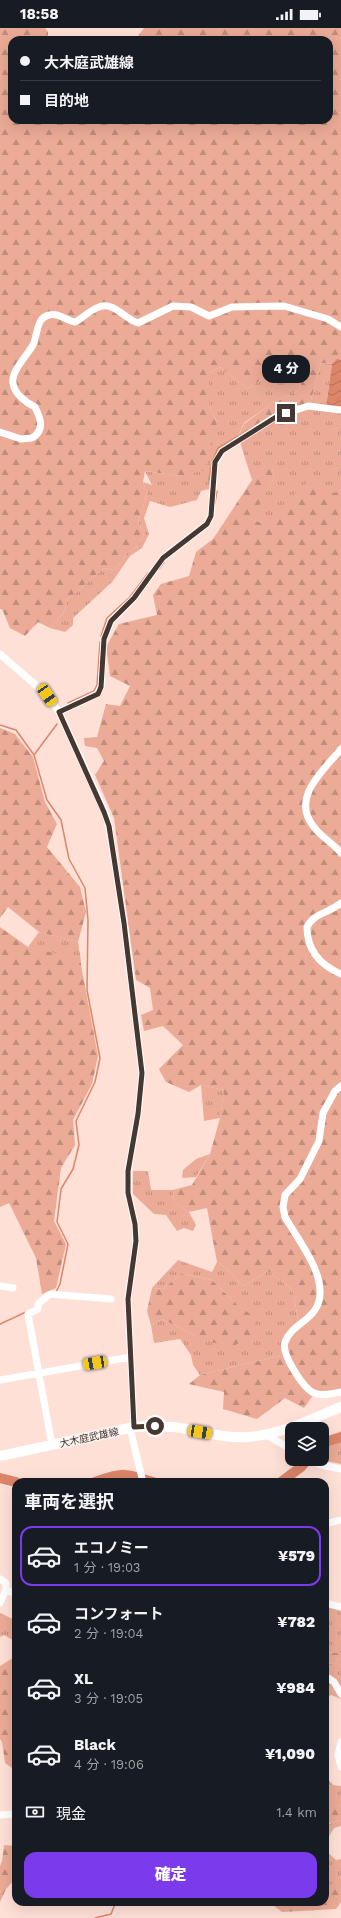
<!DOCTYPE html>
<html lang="ja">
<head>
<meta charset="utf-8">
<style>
  :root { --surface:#171b24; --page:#20242c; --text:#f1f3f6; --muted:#9ea1a6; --line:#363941; --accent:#7c3aed }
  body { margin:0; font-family:"Work Sans","Noto Sans JP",sans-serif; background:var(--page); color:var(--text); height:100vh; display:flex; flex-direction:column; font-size:15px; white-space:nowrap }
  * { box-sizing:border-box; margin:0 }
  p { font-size:13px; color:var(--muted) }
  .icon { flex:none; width:22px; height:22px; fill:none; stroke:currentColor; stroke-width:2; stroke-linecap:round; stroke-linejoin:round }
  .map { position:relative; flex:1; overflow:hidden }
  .sheet { position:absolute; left:12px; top:1450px; width:317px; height:428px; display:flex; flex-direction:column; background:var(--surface); border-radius:12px; box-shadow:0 4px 16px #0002 }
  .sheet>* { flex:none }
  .top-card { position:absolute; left:8px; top:8px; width:325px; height:88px; border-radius:12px; box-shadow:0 4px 16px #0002; display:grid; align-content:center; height:88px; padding:0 12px; background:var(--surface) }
  .fabs { position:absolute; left:285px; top:1394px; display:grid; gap:8px }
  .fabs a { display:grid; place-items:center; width:44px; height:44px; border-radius:8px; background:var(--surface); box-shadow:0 4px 16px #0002; font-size:20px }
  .end { position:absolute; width:18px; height:18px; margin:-9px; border:5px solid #453732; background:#fff; box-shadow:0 0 0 2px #fff }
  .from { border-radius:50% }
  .bubble { position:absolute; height:28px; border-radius:12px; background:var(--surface); box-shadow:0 4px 16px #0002; font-size:13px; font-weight:800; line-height:28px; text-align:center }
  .car { position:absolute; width:12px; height:24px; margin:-12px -6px; border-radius:5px; box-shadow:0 0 3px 1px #0007; background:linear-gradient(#f5c518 24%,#345 0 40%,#f5c518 0 76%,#345 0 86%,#f5c518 0) }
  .top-card b { display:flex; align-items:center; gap:14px; height:38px; font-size:15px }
  .top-card b+b { border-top:1px solid var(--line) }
  .top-card i { width:10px; height:10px; background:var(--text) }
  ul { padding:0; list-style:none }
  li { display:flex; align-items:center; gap:12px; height:60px; margin:0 8px 6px; padding:0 4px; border:2px solid transparent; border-radius:12px }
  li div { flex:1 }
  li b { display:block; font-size:15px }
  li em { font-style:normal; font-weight:800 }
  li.on { border-color:var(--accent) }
  li>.icon { width:36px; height:36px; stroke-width:1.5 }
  h2 { padding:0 12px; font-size:18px; line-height:48px }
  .pay { display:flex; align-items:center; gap:10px; height:44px; padding:0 12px; font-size:15px }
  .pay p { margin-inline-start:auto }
  .cta { display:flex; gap:8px; margin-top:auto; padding:8px 12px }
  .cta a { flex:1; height:46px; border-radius:12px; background:var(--accent); color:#fff; font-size:16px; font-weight:800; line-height:46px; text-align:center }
  .status { display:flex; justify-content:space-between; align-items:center; height:28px; padding:0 20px; background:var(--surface); direction:ltr }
  .status svg { height:11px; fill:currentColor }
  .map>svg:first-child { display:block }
</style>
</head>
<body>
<div class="status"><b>18:58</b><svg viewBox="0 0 49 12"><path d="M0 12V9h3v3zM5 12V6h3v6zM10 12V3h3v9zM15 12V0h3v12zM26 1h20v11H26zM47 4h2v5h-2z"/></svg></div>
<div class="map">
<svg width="341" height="1890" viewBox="0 0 341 1890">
  <defs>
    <pattern id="grass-tufts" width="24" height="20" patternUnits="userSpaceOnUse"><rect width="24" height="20" fill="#ebab96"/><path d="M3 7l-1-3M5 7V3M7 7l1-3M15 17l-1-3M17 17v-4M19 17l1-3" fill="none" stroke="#c08c7b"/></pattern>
    <pattern id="forest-firs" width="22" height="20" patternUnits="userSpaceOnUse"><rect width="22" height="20" fill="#ebab96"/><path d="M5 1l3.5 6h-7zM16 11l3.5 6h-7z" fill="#c08c7b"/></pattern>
    <pattern id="water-waves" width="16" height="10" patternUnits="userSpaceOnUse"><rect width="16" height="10" fill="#dc8569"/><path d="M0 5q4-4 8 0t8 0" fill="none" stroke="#b46e57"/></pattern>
  </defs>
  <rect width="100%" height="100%" fill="#ffe0d6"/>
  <path fill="url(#grass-tufts)" d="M321,335l11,1 -6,43 -16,-3z
    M220,339l28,22 14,-10 40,-1 -2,12 -29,14 -27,19 -7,16 -17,10 -9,18 -2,22 -8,2 -4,9 -27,7 -20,-6 -6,17 5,16 -7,14 -12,8 -18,26 -39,36v7l-8,7 -15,-4 13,-14 5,-15 36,-31 11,2 12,-17 11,-7 6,-12 -6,-12 9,-28 -4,-12 9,3 -7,-14 36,5 36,-54 -8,-16v-33z
    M307,380l34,5v75l-2,4 2,3 -79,28 -13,-4 25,-41 -2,-10 -20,12 -12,-38 36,-22z
    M39,904l39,10 3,19 -53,-14z
    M201,1057l23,5 -4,28 -16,3z
    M210,1126l-14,23 -14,1 1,-8 13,-11z
    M133,1143h15l3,19h22l1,12 15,10 7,13 -3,6 -9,-3 -7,3 -11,-16 -12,-1 -21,-20z
    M178,1232l34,12 5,-10 10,7 16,17 25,-15 25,19 5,30 -19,36 -79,19 -7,-10 -2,-10 -11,-16 -26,4 -3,-18 11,-6 36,18 58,-18 -21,-16 -23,-23 -31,-6 -18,15 -11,-1z
    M341,1402v34l-23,-5h4v-19l17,-5z
    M325,1577l16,5v43l-16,-1z
    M0,1585l15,7 1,22 -12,-7 -4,2z
    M341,1630v41l-10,-4 -6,3v-35l9,1z
    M325,1748l8,9 8,1v20l-16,-6z
    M341,1792v6l-7,2 -9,15c0,-18 -1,-18 16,-23z
    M325,1822l11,10 5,-1v17l-15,14 -1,-26 2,-2 -2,-3z"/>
  <path fill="url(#forest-firs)" d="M0,0h45l3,4v8h-36v80h317v-80h-194l9,-12h197v332h-4l-5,4 -11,-1 -11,41 -35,11 -38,24 7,-15 27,-20 29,-14 2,-12 -40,1 -14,10 -28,-22 -11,6v33l8,16 -12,48 -24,6 -36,-5 -2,11 4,12 -9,28 6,12 -6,12 -11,7 -12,17 -11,-2 -36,31 -5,15 -13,14 -12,-6 -13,14 -15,-8 -8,-19h-2z
    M272,439l2,11 -24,41 12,4 48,-43 13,14 16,-2 2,-4v902l-27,4 -10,14 -19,-10 -28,21 -34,-10 1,-17 -35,-8 11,-9 79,-19 19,-36 -5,-30 -25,-19 -25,15 -16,-17 -10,-7 -10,-54 -18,4 -15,-10 -1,-12 19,-5 18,-31 10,-36 4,-28 -23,-5 -12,7 -23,-10 -7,-13 24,-24 -20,-19 -19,5 -3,-16 12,-5 -3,-22 -14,-8 -22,-162 -19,-43 9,-14 -7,-13 -12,-2 -1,-8 13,-1 9,-33 14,2 10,-20 -20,-10 -4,-29 13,-23 38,-9 -4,-20 8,-11 28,-8 7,-24 17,-13 39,-59z
    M0,700l15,6 18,23 12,45 12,22 -10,23 33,40 6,25 -8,30 -39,-10 -31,-25 -8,11z
    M0,899l28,20 52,12 18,97 -6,28 -19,36 2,25 -14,23 -7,53 12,23 -10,44 -14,6 -6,-36 -27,-55 -9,4z
    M181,1246l31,6 23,23 22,16 -6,18 -22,11 -31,-11 -36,-18 -11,6 -4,-14 5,-23 11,1z
    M325,1624l16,1v5l-7,6 -9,-1z
    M16,1628v114h-1l-10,-7 -3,-21 -2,-3v-73z
    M326,1771l15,7v14l-14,4 -2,3z
    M4,1817l12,1v32l-10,11 -6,13v-36l2,-5z
    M341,1848v26l-5,7 -54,3 -13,-10h56v-12z"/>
  <path fill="url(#water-waves)" d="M337,331l4,1v48l-15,-1 6,-43z"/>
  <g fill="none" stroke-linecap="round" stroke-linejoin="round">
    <path stroke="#dc8569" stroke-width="1.5" d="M320,376l8,1
      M213,432l5,-12 36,-21
      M209,452l3,-17
      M215,475l2,-12
      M159,541l5,-7
      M101,608l6,-18 23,-21 18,-24
      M68,675l26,-12 3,-6 3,-43
      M0,697l16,5 18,25 13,45 14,20 8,39 16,29 3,32 -1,70 13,68 -5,24 -19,39 3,24 -6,24 -12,20 -4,33 11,22 -8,40 -4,8
      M34,727l23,-31
      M0,1296l26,-12
      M95,1890l16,-4 5,-12"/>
    <path stroke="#dc8569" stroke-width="10" d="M322,1415l19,-6
      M0,1450l16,4
      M95,1454c28,-10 31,-9 58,0
      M281,1454l20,-15 7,-8"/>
    <path stroke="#fff" stroke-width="7" d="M0,404l21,7 11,-1c13,-8 9,-19 3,-31 -8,-4 -21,-13 -22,-24 -2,-13 16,-29 21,-40 2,-7 3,-15 6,-21 2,-4 5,-6 9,-7 10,-3 17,6 26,7 8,-4 15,-12 24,-15 14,-6 26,12 39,16l35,-17 18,1 18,9 23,-9 52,-1 44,13 13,8
      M0,626l47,41 12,17 46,100 4,15 15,96 18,150 -4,41 -10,57v22l7,31 1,17 -8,58 6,128
      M59,684l38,-18 4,-7 3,-48 7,-18 23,-23 29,-40 44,-34 4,-8 4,-53 7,-12 53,-34 33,-11 33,4
      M341,721c-18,22 -51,49 -27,78 7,10 19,16 27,26
      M341,875c-12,10 -27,10 -34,24 0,23 13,38 34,47
      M341,1058l-6,5 -12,22 -4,28 -19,38 -15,16 -2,12 2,10c12,21 35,50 35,74 1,29 -28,31 -35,51 -4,12 18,46 29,51 8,4 19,0 27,-1
      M0,1258l13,2
      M0,1352l131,-23
      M130,1400l13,54
      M267,1407l25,15
      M52,1417l-24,-131 10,-5v-5l12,-10 61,5
      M307,1431l14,6 20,4
      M325,1496l16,-4
      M0,1551l6,4v7l-6,13
      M6,1562l10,4
      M325,1575l16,4
      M325,1648l9,6 7,12
      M341,1714l-3,13 3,12
      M0,1787l16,-1"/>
    <path stroke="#fff" stroke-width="10" d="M0,1428l134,-29c14,-1 27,-1 40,0 24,3 49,12 74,10 32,-2 63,-18 93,-30"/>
  </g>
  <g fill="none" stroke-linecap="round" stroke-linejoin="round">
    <path stroke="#453732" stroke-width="5" d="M155,1398l-21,1 -6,-128 8,-58 -1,-17 -7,-31v-22l10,-57 4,-41 -18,-150 -15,-97 -5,-14 -45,-100 39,-18 3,-7 3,-48 7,-18 23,-23 29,-40 44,-34 4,-8 4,-54 7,-11 54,-34 10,-4"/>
  </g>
  <g text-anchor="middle" stroke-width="3" stroke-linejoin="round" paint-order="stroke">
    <g font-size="10" fill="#453732" stroke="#fbf3f0">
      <text transform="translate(89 1409) rotate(-12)" y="4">大木庭武雄線</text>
    </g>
  </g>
</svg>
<div class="fabs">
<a><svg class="icon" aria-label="layers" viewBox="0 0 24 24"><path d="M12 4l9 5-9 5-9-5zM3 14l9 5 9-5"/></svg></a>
</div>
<i class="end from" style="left:155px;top:1398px"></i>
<i class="end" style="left:286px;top:385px"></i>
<div class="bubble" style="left:262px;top:327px;width:48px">4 分</div>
<i class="car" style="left:47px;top:667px;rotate:146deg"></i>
<i class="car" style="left:95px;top:1335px;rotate:260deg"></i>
<i class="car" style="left:200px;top:1404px;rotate:99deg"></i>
<div class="top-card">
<b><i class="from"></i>大木庭武雄線</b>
<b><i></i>目的地</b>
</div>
<section class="sheet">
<h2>車両を選択</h2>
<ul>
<li class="on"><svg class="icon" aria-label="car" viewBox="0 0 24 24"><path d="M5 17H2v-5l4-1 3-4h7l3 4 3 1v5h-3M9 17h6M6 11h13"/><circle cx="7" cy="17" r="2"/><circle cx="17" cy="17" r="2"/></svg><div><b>エコノミー</b><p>1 分 · 19:03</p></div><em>¥579</em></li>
<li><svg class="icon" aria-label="car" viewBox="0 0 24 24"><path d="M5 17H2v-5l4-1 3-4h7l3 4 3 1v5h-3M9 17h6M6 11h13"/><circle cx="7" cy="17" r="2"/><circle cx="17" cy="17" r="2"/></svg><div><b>コンフォート</b><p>2 分 · 19:04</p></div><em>¥782</em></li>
<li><svg class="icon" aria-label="car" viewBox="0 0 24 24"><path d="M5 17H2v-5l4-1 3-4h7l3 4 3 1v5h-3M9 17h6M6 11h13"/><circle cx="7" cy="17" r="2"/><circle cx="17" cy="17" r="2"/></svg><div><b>XL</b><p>3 分 · 19:05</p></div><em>¥984</em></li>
<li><svg class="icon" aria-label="car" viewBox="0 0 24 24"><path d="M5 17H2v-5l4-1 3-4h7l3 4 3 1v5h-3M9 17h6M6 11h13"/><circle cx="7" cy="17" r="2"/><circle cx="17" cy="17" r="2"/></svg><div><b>Black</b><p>4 分 · 19:06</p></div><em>¥1,090</em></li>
</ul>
<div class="pay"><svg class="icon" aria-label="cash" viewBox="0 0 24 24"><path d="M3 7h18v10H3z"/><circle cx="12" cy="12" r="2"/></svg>現金<p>1.4 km</p></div>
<div class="cta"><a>確定</a></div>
</section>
</div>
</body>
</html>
